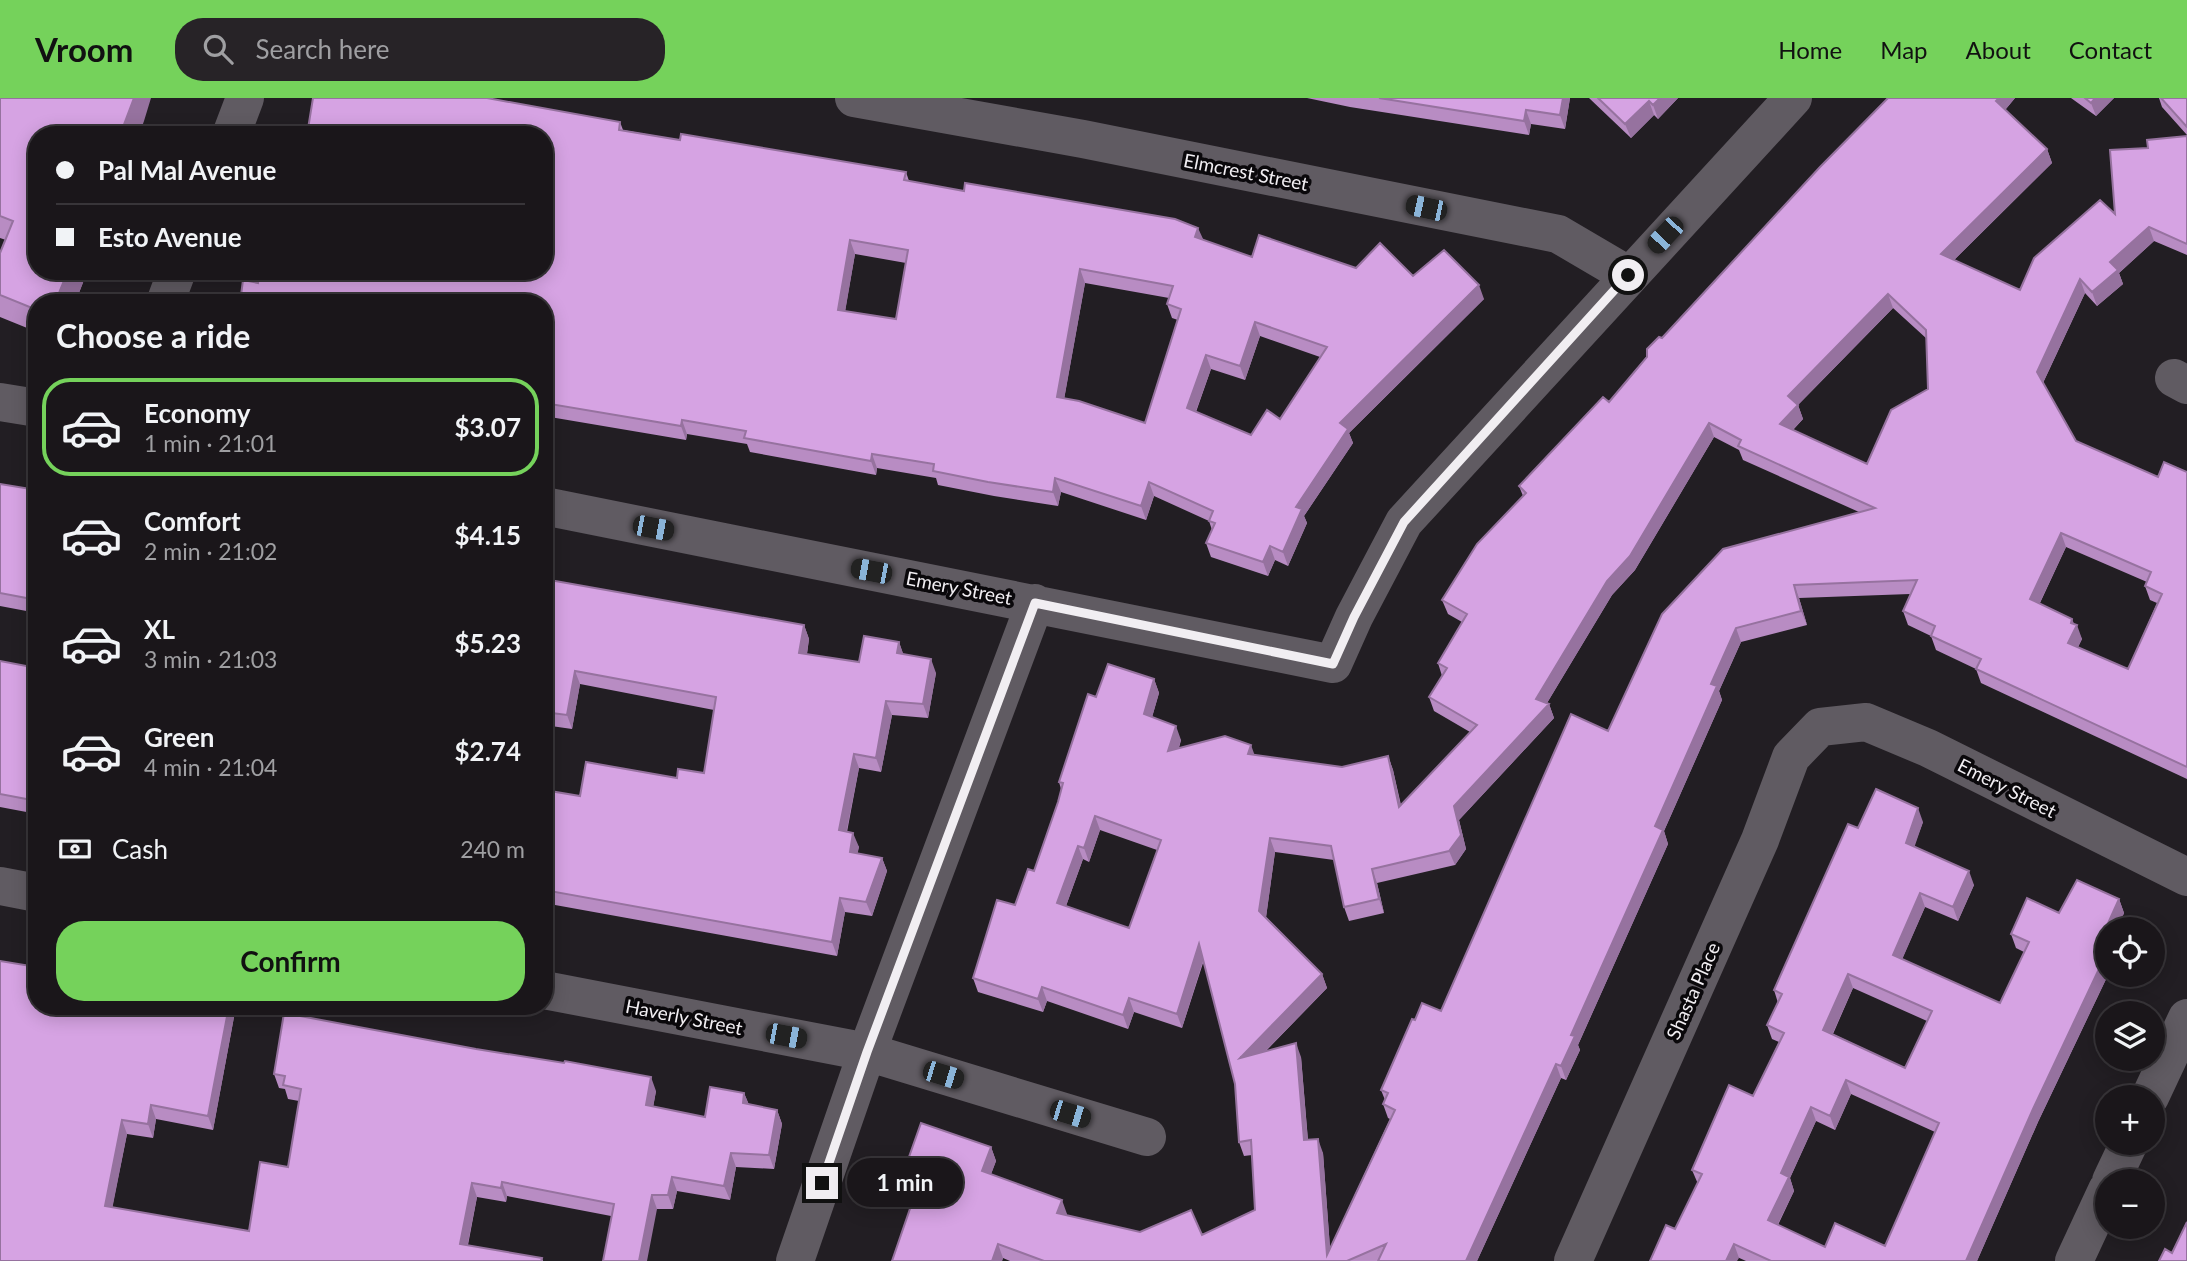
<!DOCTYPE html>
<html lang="en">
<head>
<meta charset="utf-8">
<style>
  :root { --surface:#1a161a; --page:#272327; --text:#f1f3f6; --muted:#9f9fa2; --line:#383539; --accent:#75d25b }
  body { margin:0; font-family:Lato,sans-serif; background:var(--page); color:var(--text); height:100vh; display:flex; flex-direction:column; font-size:26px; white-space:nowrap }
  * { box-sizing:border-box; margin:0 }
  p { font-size:23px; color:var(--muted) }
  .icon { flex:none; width:38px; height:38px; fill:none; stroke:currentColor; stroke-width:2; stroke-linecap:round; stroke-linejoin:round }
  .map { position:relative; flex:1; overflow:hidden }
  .sheet { position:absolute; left:28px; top:196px; width:525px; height:721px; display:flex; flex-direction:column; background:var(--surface); border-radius:28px; box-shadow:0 4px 18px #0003,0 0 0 2px var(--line) }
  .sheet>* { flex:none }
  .top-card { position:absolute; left:28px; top:28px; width:525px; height:154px; border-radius:28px; box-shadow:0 4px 18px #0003,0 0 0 2px var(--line); display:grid; align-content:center; height:154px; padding:0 28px; background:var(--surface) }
  .controls { position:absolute; left:2095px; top:819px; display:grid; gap:14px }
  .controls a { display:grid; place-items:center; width:70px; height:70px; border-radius:50%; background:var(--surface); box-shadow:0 4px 18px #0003,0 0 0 2px var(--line); font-size:35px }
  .end { position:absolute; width:32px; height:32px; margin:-16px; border:9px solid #f1eef2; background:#111; box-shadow:0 0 0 4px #111 }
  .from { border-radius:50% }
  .bubble { position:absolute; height:49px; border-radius:24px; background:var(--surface); box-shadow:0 4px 18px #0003,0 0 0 2px var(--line); font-size:23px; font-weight:700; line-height:49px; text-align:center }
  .car { position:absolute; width:21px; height:42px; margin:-21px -10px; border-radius:9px; box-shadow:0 0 5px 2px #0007; background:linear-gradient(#222 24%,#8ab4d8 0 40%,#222 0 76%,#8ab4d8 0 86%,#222 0) }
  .top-card b { display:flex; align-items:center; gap:24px; height:66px; font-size:26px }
  .top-card b+b { border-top:2px solid var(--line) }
  .top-card i { width:18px; height:18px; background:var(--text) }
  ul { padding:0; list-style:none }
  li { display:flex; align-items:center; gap:21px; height:98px; margin:0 14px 10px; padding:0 14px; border:4px solid transparent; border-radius:28px }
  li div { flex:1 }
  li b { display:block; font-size:26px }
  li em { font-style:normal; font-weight:700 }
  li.current { border-color:var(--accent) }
  li>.icon { width:63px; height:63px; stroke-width:1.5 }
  h2 { padding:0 28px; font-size:32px; line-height:84px }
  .pay { display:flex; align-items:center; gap:18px; height:77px; padding:0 28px; font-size:26px }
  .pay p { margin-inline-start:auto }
  .primary-button { display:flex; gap:14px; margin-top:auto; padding:14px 28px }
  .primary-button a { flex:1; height:80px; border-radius:28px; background:var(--accent); color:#111; font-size:28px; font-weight:700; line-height:80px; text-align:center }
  header { display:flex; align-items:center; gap:42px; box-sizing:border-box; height:98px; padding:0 35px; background:var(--accent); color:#111 }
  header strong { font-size:33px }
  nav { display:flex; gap:38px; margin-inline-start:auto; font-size:24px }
  .search { width:490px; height:63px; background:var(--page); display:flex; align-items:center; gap:18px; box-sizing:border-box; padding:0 24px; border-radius:28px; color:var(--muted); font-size:26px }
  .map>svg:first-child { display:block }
</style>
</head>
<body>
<header>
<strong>Vroom</strong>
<div class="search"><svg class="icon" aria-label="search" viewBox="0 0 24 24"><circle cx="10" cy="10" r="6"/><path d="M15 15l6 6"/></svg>Search here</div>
<nav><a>Home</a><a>Map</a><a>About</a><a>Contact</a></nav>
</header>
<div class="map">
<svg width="2187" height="1163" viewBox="0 0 2187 1163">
  <rect width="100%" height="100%" fill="#221e23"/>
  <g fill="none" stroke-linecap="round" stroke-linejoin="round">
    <path stroke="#605b62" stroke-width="38" d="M854,0l229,41 475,95 70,41
      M231,37l14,-37
      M165,205l12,-32
      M2174,280l13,7
      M0,304l37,6
      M544,408l789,158 21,-47 50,-95 389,-424
      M0,788l37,7
      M544,892l323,62 280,85
      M2150,999l37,-79
      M2111,1083l18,-38
      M795,1163l72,-209 168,-449
      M1573,1163l187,-421 31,-83 29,-30 46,-5 62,26 259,129
      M2074,1163l33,-71"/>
  </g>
  <path fill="#b88cc3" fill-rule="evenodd" d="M0,0l144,23 -107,14v136l47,9 -9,23h-38v29l-37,-15v-64l6,-13 -6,-2z
    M1307,0h263l-5,31 -34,-5 -2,11 -179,-28z
    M1589,0h89l-20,21 -4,-4 -23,23z
    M1888,0h127l-10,12 42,39 5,14 -98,97 66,30 95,-76 33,-66 39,-12v119l-33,-14 -35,32 4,11 -26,22 -12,-13 -42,90 33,58 82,36 29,-5v307l-206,-96 -5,-14 -40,-19 -5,-14 -23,-11 -5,-14 7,-17 -111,4 8,27 -66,17 -22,49 3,9 -58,131 4,13 -90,201 2,5 -14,30 -5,-2 -84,183h-467l-7,-3 -1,3h-110l21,-60 -1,-5 3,-9 -6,-2 -5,-14 87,-24 5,14 -5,13 76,40v1l73,17 62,3 53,-25 -3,-55 -8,1 -5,-14 -4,-58 -31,-124 -22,68 -48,-16 -6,17 -81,-28 -4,11 -65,-20 -5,-14 61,-107 24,-69 3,-13 -2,-7 37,-85 58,-18 5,14 -7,24 29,23 -2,8 76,7 87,12 46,-11 5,14 8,35 69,-73 -36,-21 -5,-14 13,-21 -4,-13 24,-41 -14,-8 -6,-14 81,-104 -4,-10 90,-84 53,-64zM1893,210l34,31 1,50 -61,75 -74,-34 10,-11 -5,-14zM1714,339l25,13 4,10 116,52 -251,219 -167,280 -26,9 -34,70 4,10 -2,4 5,14 2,1 -60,129 -7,-95 -15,-13 -7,-83 -36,-5 62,-64 -5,-14 -56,-57 9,-65 59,8 10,47 5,14 35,-8 -7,-30 78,-18 11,-16 -7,-29 95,-102 -5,-14 -2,-1 65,-108 23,-25zM2066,449l81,35 -2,4 5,14 7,3 -29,66 -50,-22 4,-8 -8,-15 -34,-21zM1100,732l57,20 -28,78 -63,-22 17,-47 6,3z
    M2071,0h43l-18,18z
    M2159,0h28v37l-25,-28z
    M620,24l3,8 57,10 226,32 3,9 294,59 49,17 104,11 57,8 71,23 -135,134 4,10 -49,73 3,7 -19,43 -13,-6 -7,16 -57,-19 -5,-14 6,-13 -3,-9 -55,-25 -8,24 -85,-28 -3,14 -64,-10 -56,-11 -2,-7 -59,-10 -1,7 -126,-23 -3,-8 -60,-10 -1,6 -142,-24v-113l-286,-20 286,-12v-136zM855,156l51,9 -10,56 -51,-8zM1085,185l84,15 -2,6 5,14 6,2 -33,103 -81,-24zM1260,238l60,21 -40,62 -29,16 -55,-23 15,-43 34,11z
    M0,386l37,6v123l-37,-7z
    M544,481l260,46 5,14 -2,15 52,8 40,-20 4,12 33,19 -8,45 -36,-3 -11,57 -22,-4 -12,64 12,15 -2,6 25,5 5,13 -15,45 -27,-4 -8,44 -293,-53v-113l36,6 124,-23 10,-63 -134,-26 -8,45 -28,-4z
    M0,563l37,7v146l-37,-7z
    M1923,724l-9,24 60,39 -16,36 -33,-14 -23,52 98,44 24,-51 -8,-4 -5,-14 48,-21 60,-14 5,14 -7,16h-10l1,46 -70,147 -61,139h-231l-71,-32 23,-45 -6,-14 61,-74 26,-54 -7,-3 -5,-14 11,-22 -4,-13 84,-162zM1853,890l74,33 -22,47 -72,-34zM1851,996l84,38 -50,114 -60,1 -47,-22 16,-34 -4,-13 26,-57 19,9z
    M0,863l234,56 -21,113 -57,-11 -3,19 -26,-4 -15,74 137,23 39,-64 11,-66 -11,-2 -3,-10 -6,-1 -5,-14 382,17 -3,16 52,10 39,-24 5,12 28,5 5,14 -8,45 -38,-2 -6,33 -53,-9 -4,18h-16l-46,7 -104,-20 -1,6 -29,-5 -9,48 74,13 1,3h-543z"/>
  <path fill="#96729f" d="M134,0h17l-7,23 -5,14h-19z
    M1563,0h7l-5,31 -5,-14z
    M1660,0h18l-20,21 -5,-14z
    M1999,0h16l-14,17 -5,-14z
    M2095,0h19l-18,18 -5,-13z
    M1649,3l5,14 -23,23 -6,-14z
    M1526,12l5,14 -2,11 -5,-14z
    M2047,51l5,14 -106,105 -5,-14z
    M2149,129l5,14 -35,32 4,11 -26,22 -5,-14 18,-30z
    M1198,130l6,13 -9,-4z
    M850,142l5,14 -12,70 -5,-14z
    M1080,171l5,14 -23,128 -5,-14z
    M68,173h13l3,9 -9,23h-20z
    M2080,181l5,14 -43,92 -5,-13z
    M1479,187l5,14 -135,134 4,10 -49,73 3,7 -19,43 -5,-14 13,-45 44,-84z
    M1888,196l5,14 -100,102 -5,-14z
    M1255,224l5,14 -15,44 -5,-14z
    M1206,257l5,14 -19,53 -5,-14z
    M1798,307l5,14 -18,19 -5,-14z
    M682,322l5,14 -1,6 -5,-14z
    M1709,325l5,14 -79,133 -23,25 -71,118 -5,-14 71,-118z
    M872,356l5,14 -1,7 -5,-14z
    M1055,380l6,14 -3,14 -5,-14z
    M1149,384l5,14 -8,24 -5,-14z
    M2061,435l5,14 -31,66 -5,-14z
    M1270,448l5,14 -7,16 -5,-14z
    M1794,487l5,13 8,27 -6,-14z
    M2072,521l4,9 1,-3 5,14 -9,18 -5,-14 3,-20z
    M804,527l5,14 -4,28 -6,-14z
    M1736,530l5,14 -22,49 3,9 -58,131 4,13 -90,201 2,5 -14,30 -5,-14 10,-31 84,-209 56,-142z
    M899,544l5,14 -7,-3z
    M931,561l5,14 -8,45 -5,-14z
    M575,573l5,13 -8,45 -5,-14z
    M1154,581l5,14 -10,35 -5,-14z
    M886,603l6,14 -11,57 -5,-14z
    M1549,606l5,14 -95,102 7,29 -11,16 -6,-14 5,-45z
    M1176,628l5,14 -8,25 -5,-14z
    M1251,647l5,14 -8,-5z
    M854,656l5,14 -15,76 -5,-14z
    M1388,658l5,14 11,51 -5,-14z
    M1918,710l5,14 -12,35 -5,-14z
    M1095,718l5,14 -11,32 -5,-14z
    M853,735l6,14 -4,19 -5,-14z
    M1270,740l5,14 -10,73 -6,-14z
    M1078,748l5,13 -21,58 -5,-14z
    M882,760l5,13 -15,45 -6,-14z
    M1372,771l5,14 7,30 -5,-14z
    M1969,773l5,14 -16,36 -5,-14z
    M1920,795l5,14 -27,62 -5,-14z
    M840,800l5,14 -8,44 -5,-14z
    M2119,801l5,14 -7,16h-10v6l-2,-5z
    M1199,846l5,14 -22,70 -5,-14z
    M2107,854l1,23 -70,147 -61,139h-11l67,-152z
    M1322,876l5,14 -82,84 -5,-14z
    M1848,876l5,14 -25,56 -5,-14z
    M1042,889l5,14 -4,11 -5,-13z
    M1129,900l5,14 -6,17 -5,-14z
    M229,908h1l4,11 -21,113 -5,-14z
    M1296,945l5,14 8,97 -5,-14z
    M1556,966l5,14 -84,183h-11z
    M651,979l5,14 -5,28 -5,-14z
    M1846,982l5,14 -16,36 -5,-14z
    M744,995l6,14 -7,-4z
    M151,1007l5,14 -3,19 -5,-14z
    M1811,1009l5,14 -26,57 4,13 -21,43 -5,-14 13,-47z
    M777,1012l5,14 -8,45 -5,-14z
    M122,1022l5,14 -17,86 -5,-14z
    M1318,1041l5,14 8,108 -4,-6z
    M991,1049l5,14 -9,24 -5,-14z
    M731,1055l5,14 -6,33 -6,-14z
    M672,1079l5,14 -4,18 -5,-14z
    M502,1084l5,14 -1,6 -5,-14z
    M472,1085l5,14 -12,61 -5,-14z
    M652,1097l5,14 -10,52h-8z
    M1062,1102l5,14 -5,13 -5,-14z
    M998,1146l5,14 -1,3h-10z
    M1734,1146l5,14 -2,3h-11z"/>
  <path fill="#d6a3e3" stroke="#96729f" stroke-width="2" fill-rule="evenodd" d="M0,0h134l-14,37h-83v136h31l-13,32h-18v7l-37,-15v-42l13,-32 -13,-5z
    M313,0h174l133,24 -1,8 61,10 1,-6 225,38 -2,8 60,11 1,-8 210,36 23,9 -3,9 57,20 7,-22 97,33 24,-25 33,33 31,-26 35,35 -139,138 8,6 -52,78 6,2 -19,43 -13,-6 -7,16 -57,-19 9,-20 -6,-2 4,-10 -64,-29 -8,24 -86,-28 -2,14 -65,-10 -55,-11 1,-7 -62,-10 -1,7 -127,-23 2,-7 -64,-11 -1,6 -137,-23v-100h-304l3,-23 15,3 2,-12h284v-136h-237zM850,142l58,10 -12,69 -58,-9zM1080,171l93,17 -6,18 14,5 -36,114 -66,-22 -22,-4zM1255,224l72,25 -47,72 -13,-9 -16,25 -64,-27 19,-53 34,11z
    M1379,0h184l-3,17 -34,-5 -2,11z
    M1598,0h62l-7,7 -4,-4 -24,23z
    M1888,0h111l-3,3 51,48 -106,105 79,36 14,-32 66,-58 15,14 -5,-64 38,-2 -1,-8 40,-4v108l-38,-17 -39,35 8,8 -26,22 -12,-13 -43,93 39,69 82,36 6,-15 23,10v295l-211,-98 5,-10 -50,-23 4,-10 -32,-15 14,-31 -123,5 7,26 -65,17 -25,56 6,2 -62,140 8,4 -92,205 4,1 -14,30 -5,-2 -90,197h-88l8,-17 -39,17h-303l-46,-17 -6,17h-100l22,-64 -2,-1 7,-20 -15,-5 17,-48 70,24 -9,24 80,29 -5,13 83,19 51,-22 11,25 53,-25 -4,-70 -12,2 -4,-58 -36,-140 -22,70 -48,-16 -6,17 -81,-28 -4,12 -65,-21 24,-78 18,5 13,-36 6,2 24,-69 5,-19 -4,-1 29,-88 8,3 12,-33 46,15 -10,35 32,12 -8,25 57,-15 26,9 -3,9 94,13 46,-11 11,51 78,-82 -48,-28 18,-29 -9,-5 29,-49 -25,-14 35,-56 49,-51 -7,-7 84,-89 6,5 38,-45v-8l12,-12 3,1 158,-171zM1888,196l38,36 2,59 -37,21 -24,54 -87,-40 18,-19 -10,-9zM1709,325l32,17 -3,6 137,62 -152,41 -61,65 -54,117 -37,-17 -130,297 -19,-8 -7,17 -3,-1 -31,71 7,3 -5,11 12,6 -68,145 -9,-116 -14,1 -8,-97 -56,15 82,-84 -63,-63 11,-73 61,8 13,61 35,-8 -7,-30 77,-18 12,-16 -7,-29 95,-102 -13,-5 71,-118 23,-25zM2061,435l90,39 -6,14 17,8 -34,75 -60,-26 9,-18 -6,-2 1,-4 -42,-20zM1095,718l66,24 -32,88 -72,-25 21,-57 6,2z
    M2085,0h10l-4,5z
    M2161,0h26v29z
    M0,386l37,6v110l-37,-7z
    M544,481l260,46 -5,28 60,9 5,-26 35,6 -2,11 34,6 -8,45 -37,-3 -10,57 -22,-4 -15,76 14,3 -3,19 32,6 -16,44 -26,-4 -8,44 -288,-52v-100l36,6 6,-34 91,16 1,-9 26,4 12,-76 -141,-26 -8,44 -23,-3z
    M0,563l37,7v133l-37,-7z
    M1876,691l42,19 -12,35 63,28 -16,36 -33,-14 -27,62 107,48 29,-61 -18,-8 16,-36 32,15 18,-33 42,19 -14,31 2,1v21l-74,157 -67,152h-195l-37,-17 -8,17h-76l16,-36 9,4 27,-55 -10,-4 37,-85 24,11 31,-63 -17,-8 15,-31 -8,-4 74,-166 10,4zM1848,876l84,37 -27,57 -82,-38zM1846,982l93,43 -54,123 -50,-23 -10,24 -57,-27 21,-43 -8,-4 30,-66 19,9z
    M0,863l37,6v39h192l-21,110 -57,-11 -3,19 -26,-4 -17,86 144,25 11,-69 28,5 13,-78 -18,-4 2,-9 -11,-2 10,-61 192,36 88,14 1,-2 86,16 -5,28 59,12 5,-30 34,6 -1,10 34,7 -8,45 -38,-2 -7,33 -52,-9 -4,18h-16l-13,66h-36l11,-57 -112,-22 -1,6 -29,-5 -12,61 82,14 -1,3h-541z
    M2187,1124v39h-28l6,-12 7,4z"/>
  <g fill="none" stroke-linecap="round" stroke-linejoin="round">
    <path stroke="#f1eef2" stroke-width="9" d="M822,1085l45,-131 168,-449 298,61 21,-47 50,-95 224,-247"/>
  </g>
  <g text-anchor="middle" stroke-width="7" stroke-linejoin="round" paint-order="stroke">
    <g font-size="19" fill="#f1eef2" stroke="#0a080b">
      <text transform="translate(1246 74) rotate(11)" y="7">Elmcrest Street</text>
      <text transform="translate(959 490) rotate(11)" y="7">Emery Street</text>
      <text transform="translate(2007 690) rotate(27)" y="7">Emery Street</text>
      <text transform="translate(1693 893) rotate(-66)" y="7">Shasta Place</text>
      <text transform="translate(684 919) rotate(11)" y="7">Haverly Street</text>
    </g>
  </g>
</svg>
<div class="controls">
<a><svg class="icon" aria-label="locate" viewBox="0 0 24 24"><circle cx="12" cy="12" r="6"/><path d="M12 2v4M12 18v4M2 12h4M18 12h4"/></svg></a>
<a><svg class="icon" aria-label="layers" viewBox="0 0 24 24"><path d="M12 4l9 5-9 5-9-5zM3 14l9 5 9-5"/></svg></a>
<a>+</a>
<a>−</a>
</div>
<i class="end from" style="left:1628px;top:177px"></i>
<i class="end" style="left:822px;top:1085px"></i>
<div class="bubble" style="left:847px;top:1060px;width:116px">1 min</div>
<i class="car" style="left:1426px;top:110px;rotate:282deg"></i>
<i class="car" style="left:1665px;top:137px;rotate:223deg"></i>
<i class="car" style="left:653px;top:430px;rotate:101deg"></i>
<i class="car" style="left:871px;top:473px;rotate:281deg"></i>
<i class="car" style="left:786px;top:938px;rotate:101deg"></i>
<i class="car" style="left:943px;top:977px;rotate:107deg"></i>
<i class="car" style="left:1070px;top:1016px;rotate:107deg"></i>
<div class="top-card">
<b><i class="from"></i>Pal Mal Avenue</b>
<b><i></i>Esto Avenue</b>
</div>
<section class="sheet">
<h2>Choose a ride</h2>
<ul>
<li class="current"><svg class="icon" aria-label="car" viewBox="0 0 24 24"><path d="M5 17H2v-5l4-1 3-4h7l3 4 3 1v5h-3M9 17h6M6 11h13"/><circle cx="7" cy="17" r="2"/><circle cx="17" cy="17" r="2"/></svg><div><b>Economy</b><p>1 min · 21:01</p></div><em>$3.07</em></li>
<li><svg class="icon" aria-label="car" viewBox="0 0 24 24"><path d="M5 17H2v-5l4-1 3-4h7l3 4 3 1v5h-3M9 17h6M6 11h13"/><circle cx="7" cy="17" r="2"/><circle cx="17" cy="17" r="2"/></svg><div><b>Comfort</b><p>2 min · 21:02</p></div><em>$4.15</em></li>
<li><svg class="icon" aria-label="car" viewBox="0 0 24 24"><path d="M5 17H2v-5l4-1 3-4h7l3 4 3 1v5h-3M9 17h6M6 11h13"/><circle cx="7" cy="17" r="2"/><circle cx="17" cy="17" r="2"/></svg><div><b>XL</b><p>3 min · 21:03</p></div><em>$5.23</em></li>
<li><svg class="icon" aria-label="car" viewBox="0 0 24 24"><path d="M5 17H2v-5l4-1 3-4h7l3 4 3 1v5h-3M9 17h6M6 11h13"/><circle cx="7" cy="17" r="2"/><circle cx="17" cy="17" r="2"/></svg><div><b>Green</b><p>4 min · 21:04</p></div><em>$2.74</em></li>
</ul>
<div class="pay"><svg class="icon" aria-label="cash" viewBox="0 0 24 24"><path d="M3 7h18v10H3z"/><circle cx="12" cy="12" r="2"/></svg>Cash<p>240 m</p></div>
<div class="primary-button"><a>Confirm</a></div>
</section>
</div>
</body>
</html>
